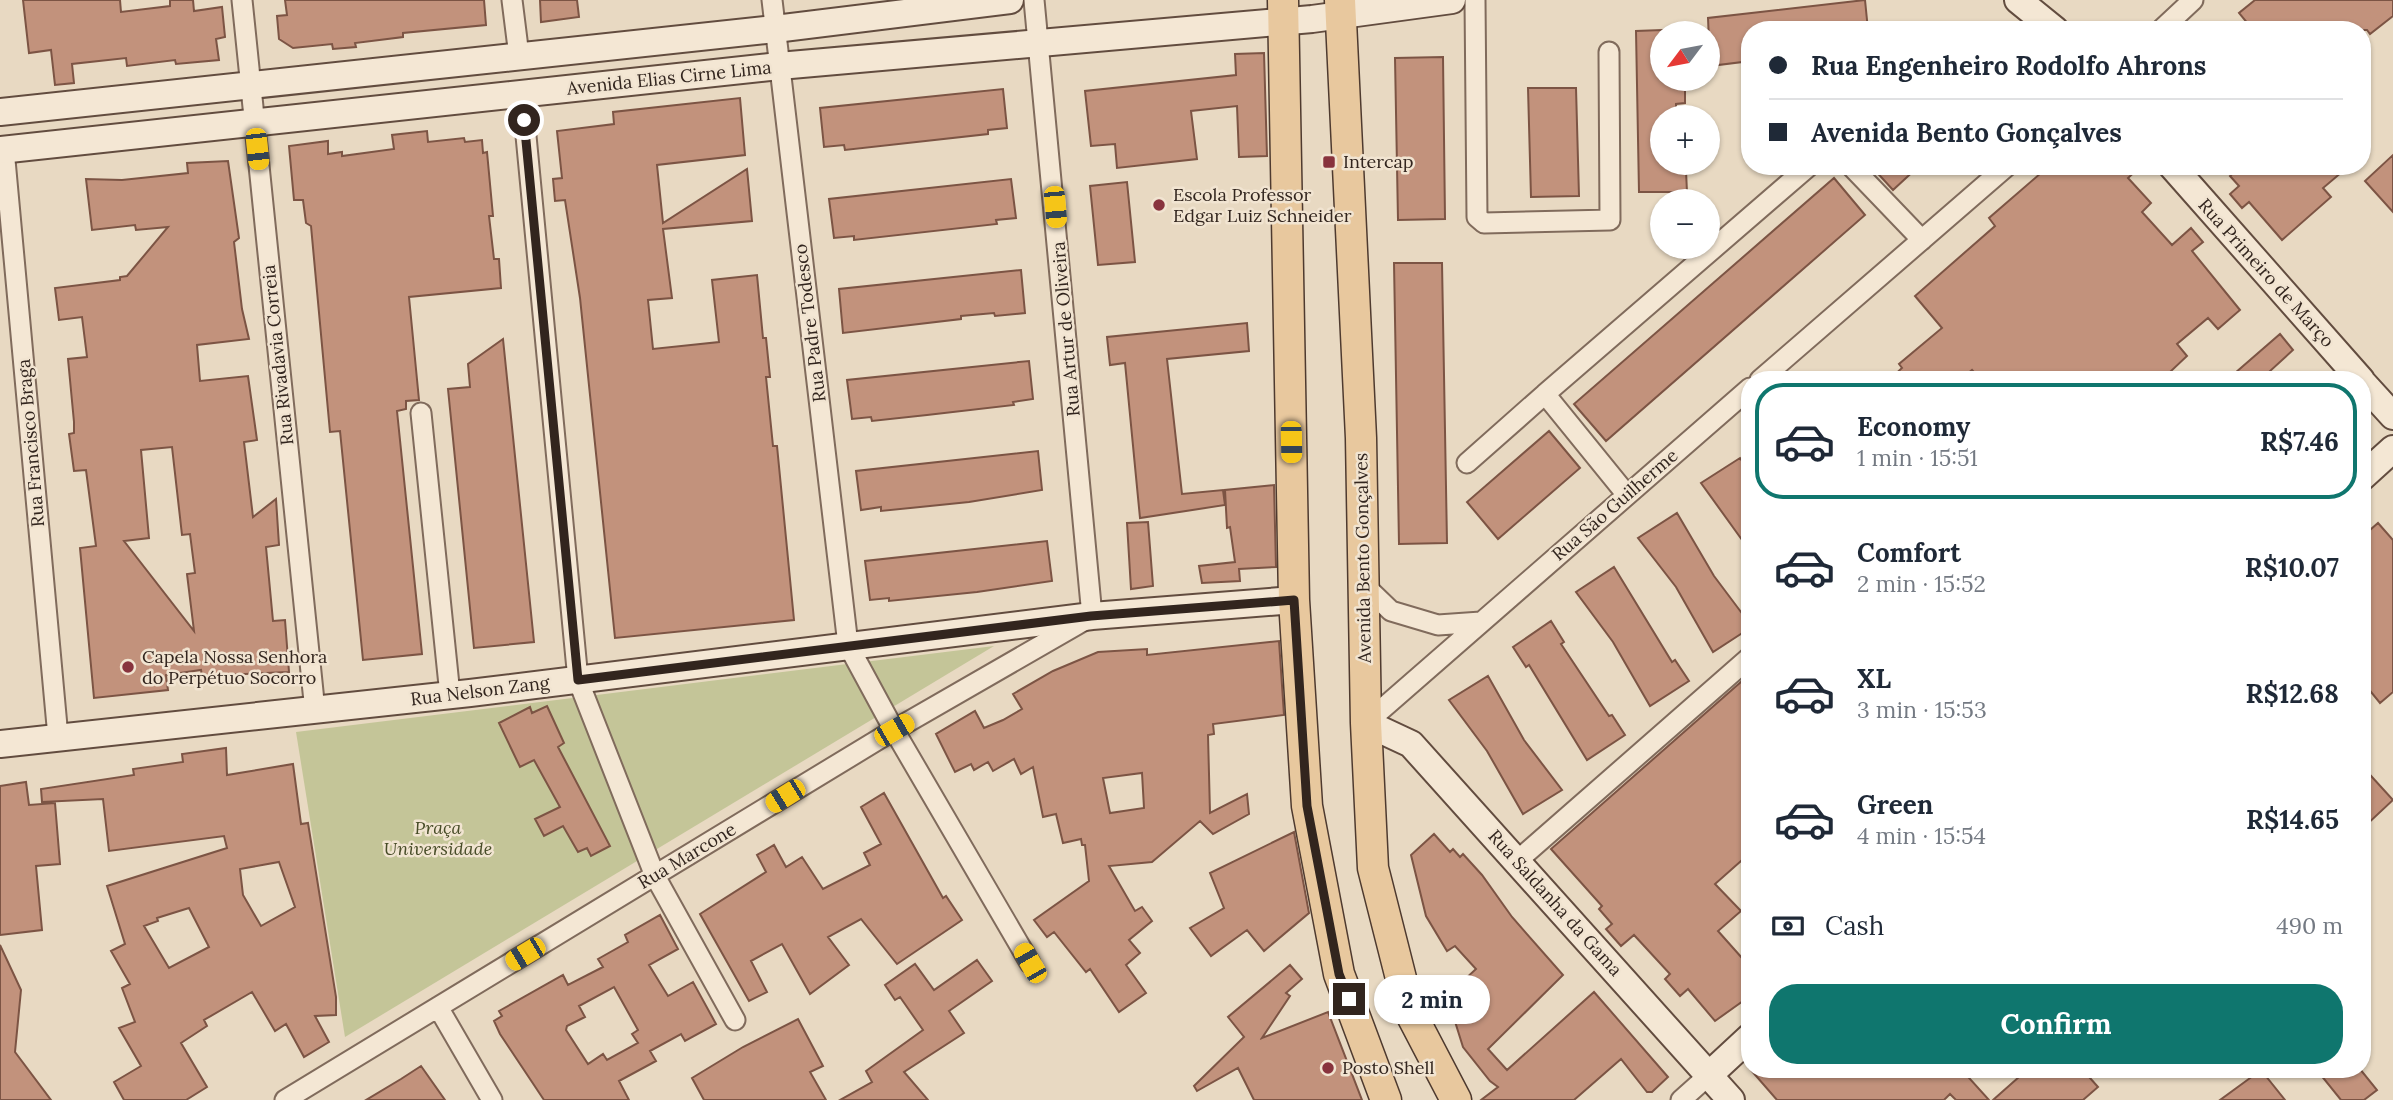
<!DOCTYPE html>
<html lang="en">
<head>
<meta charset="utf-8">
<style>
  :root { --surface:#fff; --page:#f2f2f3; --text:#1f2937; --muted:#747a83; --line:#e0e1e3; --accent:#0f766e }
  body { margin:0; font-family:Lora,serif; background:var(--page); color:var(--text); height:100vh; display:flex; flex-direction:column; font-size:26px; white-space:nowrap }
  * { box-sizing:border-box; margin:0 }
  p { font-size:23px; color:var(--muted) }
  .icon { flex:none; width:38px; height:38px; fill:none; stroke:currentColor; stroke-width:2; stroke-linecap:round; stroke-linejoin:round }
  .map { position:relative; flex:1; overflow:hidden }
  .details { position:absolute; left:1741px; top:371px; width:630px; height:707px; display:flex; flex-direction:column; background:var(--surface); border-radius:28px; box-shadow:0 2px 5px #0004 }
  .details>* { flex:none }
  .top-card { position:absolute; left:1741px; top:21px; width:630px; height:154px; border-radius:28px; box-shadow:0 2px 5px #0004; display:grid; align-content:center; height:154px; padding:0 28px; background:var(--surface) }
  .needle { width:46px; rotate:238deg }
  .fabs { position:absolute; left:1650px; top:21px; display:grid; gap:14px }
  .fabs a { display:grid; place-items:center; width:70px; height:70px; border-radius:50%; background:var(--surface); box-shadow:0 2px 5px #0004; font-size:35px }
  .end { position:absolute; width:32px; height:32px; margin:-16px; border:9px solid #32251e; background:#fff; box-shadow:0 0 0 4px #fff }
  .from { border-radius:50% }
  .bubble { position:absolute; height:49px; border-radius:24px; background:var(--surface); box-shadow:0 2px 5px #0004; font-size:23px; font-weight:800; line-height:49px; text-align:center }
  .car { position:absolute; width:21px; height:42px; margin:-21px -10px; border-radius:9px; box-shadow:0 0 5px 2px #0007; background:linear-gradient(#f5c518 24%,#345 0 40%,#f5c518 0 76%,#345 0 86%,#f5c518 0) }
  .top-card b { display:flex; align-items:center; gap:24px; height:66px; font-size:26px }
  .top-card b+b { border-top:2px solid var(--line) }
  .top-card i { width:18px; height:18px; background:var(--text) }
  ul { padding:12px 0 0; list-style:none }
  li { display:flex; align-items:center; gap:21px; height:116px; margin:0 14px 10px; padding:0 14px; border:4px solid transparent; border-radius:28px }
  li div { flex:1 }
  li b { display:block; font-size:26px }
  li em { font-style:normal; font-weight:800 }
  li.selected { border-color:var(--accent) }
  li>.icon { width:63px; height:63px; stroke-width:1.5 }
  .pay { display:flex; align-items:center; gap:18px; height:77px; padding:0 28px; font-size:26px }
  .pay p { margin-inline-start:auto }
  .action { display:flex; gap:14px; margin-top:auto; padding:14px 28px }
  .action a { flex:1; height:80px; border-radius:28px; background:var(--accent); color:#fff; font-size:28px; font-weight:800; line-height:80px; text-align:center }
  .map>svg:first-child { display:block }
</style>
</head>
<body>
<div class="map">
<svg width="2393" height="1100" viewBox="0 0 2393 1100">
  <rect width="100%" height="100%" fill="#e8d9c2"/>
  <path fill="#c4c598" d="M994,646l-649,391 -49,-305z"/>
  <path fill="#c2927c" stroke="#7c5444" stroke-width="2" fill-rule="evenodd" d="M23,0h97l1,12 49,-6v-6h23l1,11 28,-4 3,30 -9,2 3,21 -43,4 -1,-4 -48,6 -1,-8 -54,6 2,19 -19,2 -4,-35 -22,3z
    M285,0h199l2,25 -83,8v4l-48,6 1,4 -23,2 -1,-5 -39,4 -14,-9 -2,-23 10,-1z
    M540,0h37l2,17 -38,5z
    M1865,0l3,30h-118v31l-40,5 -2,-48z
    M2255,0h138v16l-23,18 -3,-4h-114l-14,-17z
    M1662,30v49h23v24l-9,1v13h-14v46h13v9l11,-1 1,21h-48l-3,-161z
    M1264,53l3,103 -28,1 -2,-51 -46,5 6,48 -80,9 -2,-24 -24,2 -6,-55 151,-16 -1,-21z
    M1443,57l2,162 -47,1 -3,-162z
    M1528,88h48l3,108 -48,1z
    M1003,89l4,39 -19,2v4l-143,16 -1,-5 -20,2 -4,-39z
    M740,98l5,57 -88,10 6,58 84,-54 5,52 -89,8 9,69 -24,2 5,49 66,-7 -7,-62 45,-5 6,63h3l4,39h-4l7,69h4l17,174 -179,18 -35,-340 -15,-98 -10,1 -2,-22 9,-1 -5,-47 57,-7 -1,-12z
    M427,131l1,11 36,-4 1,4 17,-2 1,13 4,-1 6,64h-4l5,43h5l2,29 -92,9 10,103 -13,1v8l-9,2 25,243 -59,6 -23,-229 -10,1 -19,-206 -5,-3 -3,-23h-9l-5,-54 39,-5v13l14,-2v4l52,-7 -2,-14z
    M2393,155v57l-28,-31z
    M228,161l11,77 -5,4 8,67 7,30 -52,6 3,36 48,-5 9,64 -13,2 9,75 23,-18 3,46 -13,2 7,74 12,-1 4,52 -87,4 -1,-6 -35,5 2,15 -74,8 -14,-150 16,-2 -10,-76 -12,1 -5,-37 5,-1v-11l-6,-63 19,-2 -5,-40 -23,3 -4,-32 65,-8v-3l7,-1 41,-49 -32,3 -1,-5 -43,5 -6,-51 36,1 66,-7 -1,-10zM172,447l10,88 8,-1 5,39 -8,1 7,57 -70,-90 25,-3 -8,-88z
    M1871,166h48l-26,24z
    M2049,166h92l-13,12 23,25 -9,9 30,33 19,-17 12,14 -11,9 48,59 -22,19 -10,-11 -31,26 10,12 -16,15 7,9h-197l-9,-10 -12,10h-71l13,-12 -3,-4 43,-36 -27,-32 80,-70 -6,-8z
    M2241,166h108l-26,22 8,9 -49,43 -33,-38 -7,6 -12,-14 9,-8 -9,-10z
    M1834,178l31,37 -259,226 -32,-37z
    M1011,179l5,39 -20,2 1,4 -143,16v-4l-20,2 -5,-39z
    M1127,182l8,80 -37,3 -8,-79z
    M1394,263h48l5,280 -48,1z
    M1021,270l4,43 -30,3 -1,-3 -33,3v3l-118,14 -4,-44z
    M1247,323l2,28 -82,8 15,135 41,-4 2,15 -85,13 -15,-155 -15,2 -3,-28z
    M2280,334l13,16 -23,21 7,9h-50z
    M503,339l31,303 -60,6 -26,-259 22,-2 -2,-23z
    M1029,361l4,38 -20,3 1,3 -87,10 -55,6 -1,-4 -19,2 -5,-39z
    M1549,431l31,37 -82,71 -31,-37z
    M1038,451l4,39 -73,12 -88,9v-4l-20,3 -5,-39z
    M1740,458l10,15v78l-49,-68z
    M1274,485l2,82 -37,2 1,12 -38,2 -3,-17 36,-4 -5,-35 -3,1 -2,-38z
    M1677,513l37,63 36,48v4l-37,24 -37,-65 -38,-49z
    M1148,522l5,64 -22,3 -4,-66z
    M2378,523l15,17v152l-13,11 -18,-22v-144z
    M1047,541l5,40 -75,11 -88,9v-3l-19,2 -5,-39z
    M1614,567l58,95 3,-2 14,21 -39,25 -37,-64 -37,-50z
    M1551,621l13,21 -3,2 48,72 3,-1 13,20 -38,25 -58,-95 -3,2 -13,-20z
    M1279,641l5,74 -71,9 1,10 -6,1 2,78 37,-19 2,20 -36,20 -13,-13 -48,41 -43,4 26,45 7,-4 10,14 -23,19 11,13 -14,12 20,28 -27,19 -29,-43 -4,3 -32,-40 -7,5 -13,-17 55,-39 -4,-36h-3l-1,-6 -18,4 -7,-29 -13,3 -10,-50 -12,7 -7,-15 -21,12 -5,-9 -14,8 -3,-6 -16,8 -19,-38 39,-23 9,17 19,-8 19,-11 -9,-15 40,-23 45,-19 49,-3v6zM1142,773l2,35 -34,5 -7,-35z
    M1750,674v179l-35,31 26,27 -23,20 32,36v29l-35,25 -27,-32 -8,7 -15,-17 5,-5 -36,-39 -13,11 -15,-17 6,-5 -13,-15 3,-3 -51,-57z
    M1488,676l36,64 38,50 -39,24 -36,-63 -38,-51z
    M547,706l17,37 -6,4 52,99 -19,10 -4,-8 -9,4 -15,-26 -19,10 -9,-17 25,-12 -26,-47 -14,7 -21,-44 31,-16 2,6z
    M226,748l1,27 66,-11 8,60 7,-1 28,174v18l-21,1 14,26 -25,15 -18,-33 -11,7 -23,-39 -48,28 3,6 -26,17 26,44 -21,13h-62l-10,-18 27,-16 -22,-38 16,-6 -13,-34 8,-4 -19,-33 14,-7 -18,-58 120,-38 -3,-12 -115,15 -6,-52 -61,3 -1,-13 93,-14 -1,-6 50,-7 -1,-8zM279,862l16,45 -34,19 -18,-31 -3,-26zM189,908l20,39 -40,21 -25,-42 14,-5 -1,-3z
    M2362,766l31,34 -31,29z
    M26,782l3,23 26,-2 5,61 -24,2 6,64 -42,5v-149z
    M884,793l59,105 3,-2 16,24 -65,44 -36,-45 -33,18 21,28 -39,29 -28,-50 -31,17 16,31 -18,9 -49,-87 66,-42 -9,-17 17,-10 12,22 16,-10 21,32 47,-24 -6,-12 17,-9 -20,-37z
    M1294,832l15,81 -45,38 -17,-21 -36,26 -21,-28 34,-20 -14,-35z
    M1434,834l16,18 3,-3 7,8 3,-3 19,21 30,42 51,58 -75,74 19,21 87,-78 74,85 -16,15h-5l-26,-33 -47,41h-93l17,-13 -8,-6 -27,-34 -16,-51 29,-27 -21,-23 -8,5 -21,-35 -15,-61z
    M660,915l18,34 -29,16 19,31 25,-14 23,42 -31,17 -4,-7 -31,17 6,10 -37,20 10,19h-85l-44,-66 -6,-13 8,-5 -3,-5 64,-36 5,10 35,-18 -5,-8 30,-17 -3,-7zM614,987l24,43 -6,4 6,9 -31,17 -4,-6 -15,10 -22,-34 1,-4 18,-9 -6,-11z
    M0,945l21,45 -6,62 36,48h-51z
    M977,960l15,21 -43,30 15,22 -60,39 24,28h-88l32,-18 -6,-11 57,-41 -23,-33 -5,3 -10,-15 30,-21 19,26z
    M1290,965l12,14 -16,14 4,3 -28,42 66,-26 34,88h-108l-16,-32 -41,23 -3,-5 50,-49 -16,-20z
    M798,1019l25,47 -13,6 16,28h-122l-12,-22 51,-31z
    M421,1066l24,34h-79l35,-21z
    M1750,1069h211l28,31h-33l-6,-6 -6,6h-167z
    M2028,1069h54l16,18 -15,13h-90z
    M2316,1069h44l17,21 -13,10h-23z
    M2261,1070l24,30h-65z"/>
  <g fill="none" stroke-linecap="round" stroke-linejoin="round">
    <g stroke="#806b5c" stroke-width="23">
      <path id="street" d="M242,0l73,711
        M512,0l7,56
        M772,0l76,645 46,85 136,233
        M1475,0l2,217 7,6 126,-3 -1,-168
        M2161,30l32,-30
        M522,94l56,586 77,196 80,144
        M4,149l54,588
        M1851,166l71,74
        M1760,380l247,-214
        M1545,394l264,-228
        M421,413l29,282
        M1467,463l78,-69 82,101
        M1363,584l28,27 47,14 43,-3
        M1366,723l384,-335
        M1517,861l233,-204
        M438,1007l54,93
        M285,1100l609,-370 198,-114 -58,-616
        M1681,1100l28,-25"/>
    </g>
    <g stroke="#624c3f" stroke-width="30">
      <path id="secondary" d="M2018,0l37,30
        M0,112l775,-83 235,-29
        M0,150l779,-84 533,-47 140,-19
        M2172,166l189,214
        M2362,382l31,34
        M2362,477l31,-28
        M1366,723l45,21 320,356
        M0,744l470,-51 622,-77 202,-16
        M1709,1075l41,-38"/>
    </g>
    <g stroke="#4e3a2f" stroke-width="33">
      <path id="primary" d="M1283,0l11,600 13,206 32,168 47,126
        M1340,0l21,438 5,285 7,145 36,142 47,90"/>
    </g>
    <use href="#street" stroke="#f4e7d4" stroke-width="19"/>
    <use href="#secondary" stroke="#f4e7d4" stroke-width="26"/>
    <use href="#primary" stroke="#e8c89e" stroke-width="30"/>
  </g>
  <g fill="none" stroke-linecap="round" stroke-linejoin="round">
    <path stroke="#32251e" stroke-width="9" d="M524,120l54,560 513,-64 203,-16 13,206 32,168 10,25"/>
  </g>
  <g fill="#88333d" stroke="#f1e4d1" stroke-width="2.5">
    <rect x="1322" y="155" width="14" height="14" rx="3.5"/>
    <circle cx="1159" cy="205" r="7"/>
    <circle cx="128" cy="667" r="7"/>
    <circle cx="1328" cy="1068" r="7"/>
  </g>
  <g text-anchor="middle" stroke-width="5" stroke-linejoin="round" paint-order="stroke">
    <g font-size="18" fill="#32251e" stroke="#f1e4d1">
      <text transform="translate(669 78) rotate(-6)" y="6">Avenida Elias Cirne Lima</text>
      <text transform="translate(2266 273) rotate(48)" y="6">Rua Primeiro de Março</text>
      <text transform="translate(810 323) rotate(-97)" y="6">Rua Padre Todesco</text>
      <text transform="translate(1066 329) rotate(-95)" y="6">Rua Artur de Oliveira</text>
      <text transform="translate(278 355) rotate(-96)" y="6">Rua Rivadavia Correia</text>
      <text transform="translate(31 443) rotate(-95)" y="6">Rua Francisco Braga</text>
      <text transform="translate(1615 505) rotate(-41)" y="6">Rua São Guilherme</text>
      <text transform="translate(1363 558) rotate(-91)" y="6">Avenida Bento Gonçalves</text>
      <text transform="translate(480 691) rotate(-7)" y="6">Rua Nelson Zang</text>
      <text transform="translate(687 856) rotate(-31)" y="6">Rua Marcone</text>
      <text transform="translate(1555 903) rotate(48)" y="6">Rua Saldanha da Gama</text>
    </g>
    <g font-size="18" fill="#32251e" stroke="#f1e4d1" text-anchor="start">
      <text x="1343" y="168">Intercap</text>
      <text x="1173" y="201">Escola Professor<tspan x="1173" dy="21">Edgar Luiz Schneider</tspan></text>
      <text x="142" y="663">Capela Nossa Senhora<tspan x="142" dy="21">do Perpétuo Socorro</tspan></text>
      <text x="1342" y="1074">Posto Shell</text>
    </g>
    <g font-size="18" font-style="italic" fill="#474c27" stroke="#f1e4d1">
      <text x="438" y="834">Praça<tspan x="438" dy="21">Universidade</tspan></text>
    </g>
  </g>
</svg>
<div class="fabs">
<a><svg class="needle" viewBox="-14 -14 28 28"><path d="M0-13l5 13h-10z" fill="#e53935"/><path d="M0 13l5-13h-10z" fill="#747a83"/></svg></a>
<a>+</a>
<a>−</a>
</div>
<i class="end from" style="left:524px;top:120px"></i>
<i class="end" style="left:1349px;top:999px"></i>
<div class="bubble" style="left:1374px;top:975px;width:116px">2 min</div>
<i class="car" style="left:257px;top:149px;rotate:174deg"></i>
<i class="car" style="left:1055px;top:207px;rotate:175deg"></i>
<i class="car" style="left:1291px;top:442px;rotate:179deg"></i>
<i class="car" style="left:894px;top:730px;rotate:60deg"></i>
<i class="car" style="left:785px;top:796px;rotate:238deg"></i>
<i class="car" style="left:525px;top:954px;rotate:239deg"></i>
<i class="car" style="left:1030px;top:963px;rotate:330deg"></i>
<div class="top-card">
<b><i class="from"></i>Rua Engenheiro Rodolfo Ahrons</b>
<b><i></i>Avenida Bento Gonçalves</b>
</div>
<section class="details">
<ul>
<li class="selected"><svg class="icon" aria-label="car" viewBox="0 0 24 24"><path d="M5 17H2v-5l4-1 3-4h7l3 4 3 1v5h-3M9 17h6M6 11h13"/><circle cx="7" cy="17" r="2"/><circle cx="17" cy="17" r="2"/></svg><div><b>Economy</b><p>1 min · 15:51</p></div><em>R$7.46</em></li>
<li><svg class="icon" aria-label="car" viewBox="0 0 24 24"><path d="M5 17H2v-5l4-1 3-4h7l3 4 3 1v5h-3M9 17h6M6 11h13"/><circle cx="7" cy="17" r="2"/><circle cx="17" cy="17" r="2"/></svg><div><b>Comfort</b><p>2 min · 15:52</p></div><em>R$10.07</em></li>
<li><svg class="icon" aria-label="car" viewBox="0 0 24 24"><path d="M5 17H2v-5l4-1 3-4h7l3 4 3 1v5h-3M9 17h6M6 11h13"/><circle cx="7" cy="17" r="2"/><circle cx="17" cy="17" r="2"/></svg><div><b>XL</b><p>3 min · 15:53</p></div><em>R$12.68</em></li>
<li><svg class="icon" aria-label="car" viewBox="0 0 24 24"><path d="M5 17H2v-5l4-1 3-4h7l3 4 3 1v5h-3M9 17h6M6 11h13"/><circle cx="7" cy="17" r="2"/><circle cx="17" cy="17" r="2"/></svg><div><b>Green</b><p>4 min · 15:54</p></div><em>R$14.65</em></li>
</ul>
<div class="pay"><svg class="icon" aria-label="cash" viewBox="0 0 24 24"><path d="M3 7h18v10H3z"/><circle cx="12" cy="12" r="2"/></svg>Cash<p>490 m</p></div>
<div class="action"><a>Confirm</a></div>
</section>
</div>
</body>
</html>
